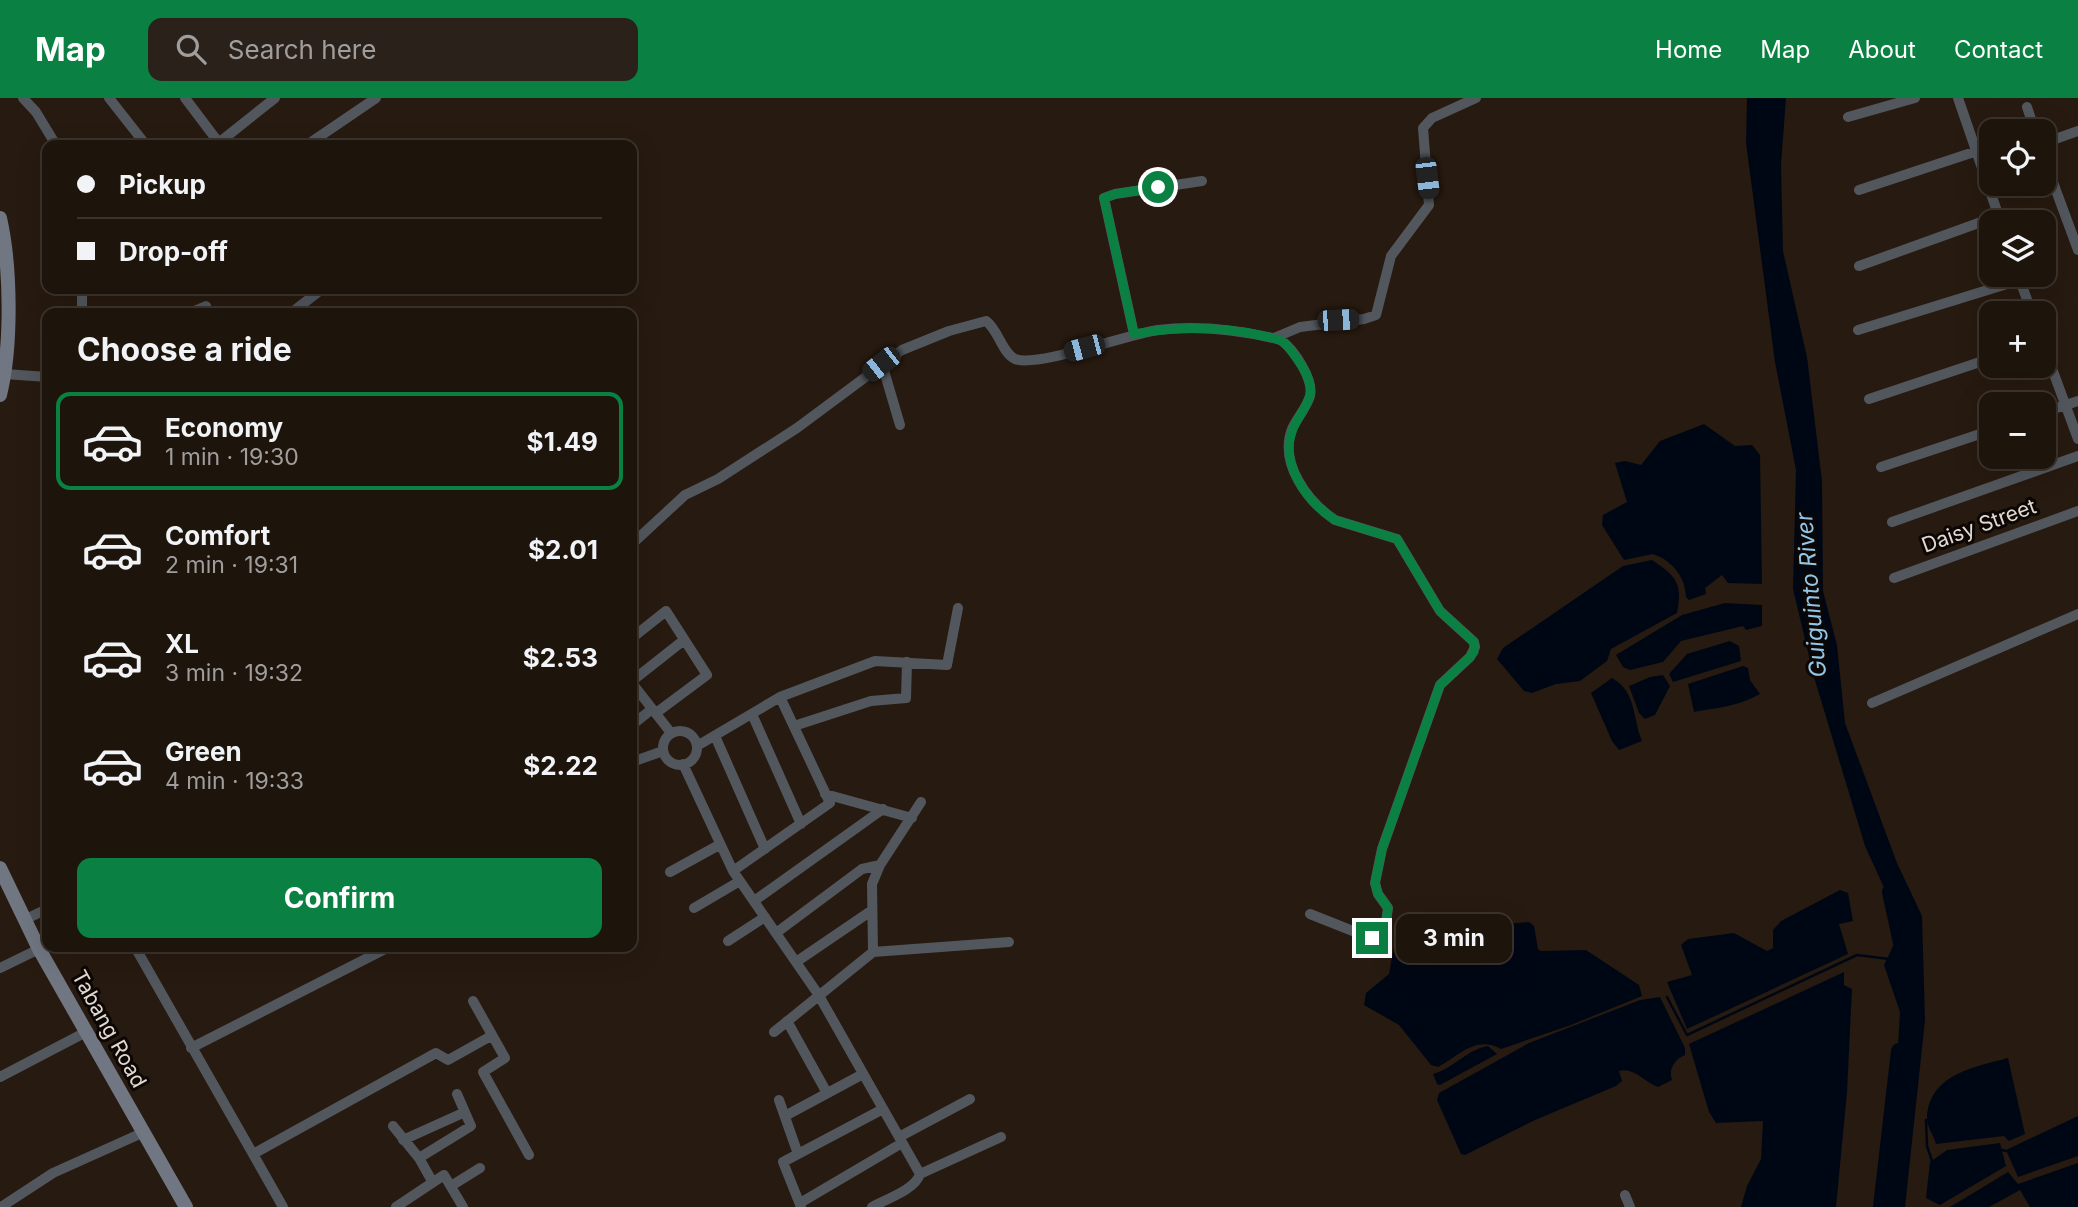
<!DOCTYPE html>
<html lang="en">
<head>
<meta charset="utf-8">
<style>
  :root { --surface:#1d140c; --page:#2a211a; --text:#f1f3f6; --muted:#a09e9d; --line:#3b332d; --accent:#0b8043 }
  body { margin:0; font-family:Inter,sans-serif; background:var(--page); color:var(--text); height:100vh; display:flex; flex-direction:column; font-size:26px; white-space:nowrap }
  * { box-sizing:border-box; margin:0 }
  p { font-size:23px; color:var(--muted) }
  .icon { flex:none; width:38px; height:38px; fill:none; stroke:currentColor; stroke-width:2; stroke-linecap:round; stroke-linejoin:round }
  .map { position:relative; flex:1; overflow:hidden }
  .panel { position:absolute; left:42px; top:210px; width:595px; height:644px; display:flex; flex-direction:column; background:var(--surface); border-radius:14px; box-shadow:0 7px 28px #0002,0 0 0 2px var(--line) }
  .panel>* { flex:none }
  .top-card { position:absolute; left:42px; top:42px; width:595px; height:154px; border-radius:14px; box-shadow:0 7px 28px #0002,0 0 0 2px var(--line); display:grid; align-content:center; height:154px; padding:0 35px; background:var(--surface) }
  .tools { position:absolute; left:1979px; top:21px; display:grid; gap:14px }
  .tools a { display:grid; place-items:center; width:77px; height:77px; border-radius:14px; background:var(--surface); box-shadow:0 7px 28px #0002,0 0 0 2px var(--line); font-size:35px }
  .end { position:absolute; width:32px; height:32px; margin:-16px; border:9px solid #0b8043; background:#fff; box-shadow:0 0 0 4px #fff }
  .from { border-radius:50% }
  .bubble { position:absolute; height:49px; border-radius:14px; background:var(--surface); box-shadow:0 7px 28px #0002,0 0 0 2px var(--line); font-size:23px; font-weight:700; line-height:49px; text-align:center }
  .car { position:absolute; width:21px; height:42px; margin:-21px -10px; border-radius:9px; box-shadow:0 0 5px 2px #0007; background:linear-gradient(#222 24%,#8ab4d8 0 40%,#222 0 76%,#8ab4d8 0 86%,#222 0) }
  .top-card b { display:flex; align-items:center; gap:24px; height:66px; font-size:26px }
  .top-card b+b { border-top:2px solid var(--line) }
  .top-card i { width:18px; height:18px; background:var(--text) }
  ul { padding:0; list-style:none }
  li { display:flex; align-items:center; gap:21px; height:98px; margin:0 14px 10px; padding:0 21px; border:4px solid transparent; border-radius:14px }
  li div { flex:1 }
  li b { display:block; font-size:26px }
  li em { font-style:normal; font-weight:700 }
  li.active { border-color:var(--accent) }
  li>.icon { width:63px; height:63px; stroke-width:1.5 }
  h2 { padding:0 35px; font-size:32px; line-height:84px }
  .button { display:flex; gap:14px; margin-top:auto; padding:14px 35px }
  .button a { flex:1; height:80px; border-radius:14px; background:var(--accent); color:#fff; font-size:28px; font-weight:700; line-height:80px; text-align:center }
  header { display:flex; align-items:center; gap:42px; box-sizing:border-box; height:98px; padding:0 35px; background:var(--accent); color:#fff }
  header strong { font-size:33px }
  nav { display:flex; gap:38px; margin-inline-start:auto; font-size:24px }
  .search { width:490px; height:63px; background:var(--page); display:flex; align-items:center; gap:18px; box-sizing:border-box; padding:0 24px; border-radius:14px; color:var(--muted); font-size:26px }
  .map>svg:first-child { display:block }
</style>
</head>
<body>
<header>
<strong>Map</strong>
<div class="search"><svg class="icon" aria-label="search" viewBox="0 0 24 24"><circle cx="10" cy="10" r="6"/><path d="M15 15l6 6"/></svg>Search here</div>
<nav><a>Home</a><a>Map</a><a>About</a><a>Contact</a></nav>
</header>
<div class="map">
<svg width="2078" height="1109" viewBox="0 0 2078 1109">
  <rect width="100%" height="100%" fill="#271a10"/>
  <path fill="#000714" d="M1747,0h39l-5,66 2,87 24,106 15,124 1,110 14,54 8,78 52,140 25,53 3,104 -20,187h-26l15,-92 6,-103 -16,-47 18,-38 -37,-81 -51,-169 -21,-88 3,-119 -21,-108 -29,-219z
    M1704,326l31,22 17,-1 8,10 2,129 -34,-1 -6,-8 -17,13 1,6 -17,6 -3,-3c-1,-20 -13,-36 -33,-43l-29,6 -22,-35 1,-10 24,-13 -12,-39 10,-2 16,4 19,-24z
    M1652,462c24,16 31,23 25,53l-66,36 -4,12 -27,20 -24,3 -24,9 -8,-2 -27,-32 6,-11 120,-82z
    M1725,505l37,2v21l-16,4 -3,-4 -62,15 -18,21 -33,8 -7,-3 -7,-12 66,-40z
    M1730,543l9,5 2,15 -68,21 -4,-8 18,-20z
    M1743,568l5,2 2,12 10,14c-24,13 -39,13 -66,18l-6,-28z
    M1663,577l7,11 -15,29 -10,4 -6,-6 -10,-27 21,-9z
    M1612,580c25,14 20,39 30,63l-23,9 -7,-9 -21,-48z
    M1840,792l8,3 5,28 -14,3 9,30 -161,75 -20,-47 25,-7 -11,-30 7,-6 46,-6 33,18 6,-3v-18l8,-9z
    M1529,824l5,4 4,23 3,2 45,-1 53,35 3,11 -71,29 -70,24c-25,-14 -41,6 -63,18l-7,-2 -32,-40 -35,-20 2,-12 23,-19 8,-44 8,-6 37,5z
    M1844,874v13l8,4 -5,103 -11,115h-95l6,-21 14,-27 2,-38 -47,2 -7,-11 -20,-68z
    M1660,899l25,51v7c-10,4 -17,14 -13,25l-14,7c-14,-5 -24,-20 -39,-16l3,10 -6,5 -81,34 -70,35 -4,-1 -24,-54 2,-7 90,-50 111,-43z
    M1488,948l9,8 -57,31 -3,-1 -4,-10c21,-6 35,-25 55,-28z
    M2008,960l17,76 -16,7 -5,-5 -68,8c-2,-8 -10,-19 -9,-26 2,-44 48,-51 81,-60z
    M2078,1018v40l-60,21 -12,-27z
    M2000,1045l6,23 -66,39 -14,-7 4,-36 17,-12z
    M2078,1065v44h-48l-10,-17 -31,17h-39l58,-35 10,12z"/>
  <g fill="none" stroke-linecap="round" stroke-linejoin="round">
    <path stroke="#000714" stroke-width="2.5" d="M1667,899l20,38 170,-80 32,4
      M1926,1022l1,26 5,15
      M2002,1052l4,1"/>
    <path stroke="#000714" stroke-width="16" d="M1890,794l13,60
      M1881,1109l18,-156"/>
    <path stroke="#52575e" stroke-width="10" d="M23,0l13,14 20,33
      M109,0l37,47
      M185,0l34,45
      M1958,0l42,122
      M2027,9l8,24
      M1848,19l67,-19
      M2044,45l34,-12
      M216,47l59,-47
      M307,47l69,-47
      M2044,60l34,92
      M1981,65l11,-3
      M1859,92l118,-39
      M1859,168l139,-50
      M2018,177l14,38
      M82,215v-24
      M189,215l17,-7
      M291,215l31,-24
      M1858,232l162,-50
      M1134,236l-30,-136 11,-4 87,-13
      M1274,240l26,-11 64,-8 12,-4 15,-59 38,-51 -6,-77 9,-10 44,-20
      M2044,249l34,92
      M882,266l18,61
      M5,276l42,3
      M1869,301l123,-41
      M2044,314l34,-11
      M1881,369l111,-37
      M1892,424l186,-66
      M632,446l53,-49 33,-16 79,-51 105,-78 47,-19 37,-10c12,8 16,32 29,38 22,9 113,-25 143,-29 41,-5 82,0 123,10 13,10 33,39 29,56 -3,11 -13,22 -18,33 -13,34 15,72 43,91l62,19 43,72 34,31 1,5 -5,10 -30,28 -58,164 -7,34 3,11 10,14 -5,35 -73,-29
      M1894,480l184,-67
      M632,540l34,-27 41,64 -51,38
      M632,583l52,-41
      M632,585l39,50
      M1872,605l206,-89
      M752,616l49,110
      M632,627l20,-16
      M794,628l77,-25 35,-3 1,-36
      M663 650a17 17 0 1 1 34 0a17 17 0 1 1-34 0Z
      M715,638l50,113
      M697,648l83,-49 95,-36 72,4 11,-57
      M632,664l31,-11
      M683,666l50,107 85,123 102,180
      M825,696l87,24
      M733,773l97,-68 -50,-106
      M670,774l49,-27
      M754,803l129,-92
      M694,810l46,-27
      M24,822l23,-11
      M776,835l86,-64 18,-4
      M728,843l37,-24
      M135,849l118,207 183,-101 12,7 43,-24
      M873,854l-1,-68 8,-19 41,-63
      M796,864l75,-51
      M0,870l39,-19
      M473,903l32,57 -22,14 46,83
      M787,923l40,72
      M774,934l99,-80 136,-10
      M191,950l198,-101
      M0,979l88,-46
      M779,1002l19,54
      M785,1018l78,-42
      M393,1028l26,32 13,23
      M899,1039l71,-38
      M403,1042l62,-28
      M253,1056l30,53
      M419,1060l52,-32 -14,-32
      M451,1088l29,-18
      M1625,1097l5,12
      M800,1105l102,-60
      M1,1109l52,-34 89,-40
      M396,1109l48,-32 19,32
      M801,1109l-18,-45 100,-53
      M872,1109c14,-8 43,-17 48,-33l81,-37"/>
    <path stroke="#707782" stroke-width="14" d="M0,120c11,49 12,128 0,177
      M0,770l39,81 147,258"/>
  </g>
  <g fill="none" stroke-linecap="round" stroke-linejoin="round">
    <path stroke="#0b8043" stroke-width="9" d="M1158,89l-43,7 -11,4 30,136c42,-7 83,-8 125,1 9,2 18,3 26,8 10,13 29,35 25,52 -3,12 -13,23 -17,34 -14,34 13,72 42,91l62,19 43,72 34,31v10l-4,5 -30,28 -58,164 -7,34 3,11 10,14 -5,35 -11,-5"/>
  </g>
  <g text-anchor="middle" stroke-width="6" stroke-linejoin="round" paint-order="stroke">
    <g font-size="21" fill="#e2d9d2" stroke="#0c0704">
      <text transform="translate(1979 428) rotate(-20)" y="7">Daisy Street</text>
      <text transform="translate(109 931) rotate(61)" y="7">Tabang Road</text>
    </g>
    <g font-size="23" font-style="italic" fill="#90c6e9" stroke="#0c0704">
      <text transform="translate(1811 497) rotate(-95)" y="8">Guiguinto River</text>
    </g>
  </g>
</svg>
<div class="tools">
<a><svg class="icon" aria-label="locate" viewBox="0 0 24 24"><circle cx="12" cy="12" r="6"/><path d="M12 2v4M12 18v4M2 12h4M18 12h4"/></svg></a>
<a><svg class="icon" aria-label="layers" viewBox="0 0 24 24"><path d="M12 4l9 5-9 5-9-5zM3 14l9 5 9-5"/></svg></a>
<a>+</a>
<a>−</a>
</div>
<i class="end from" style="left:1158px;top:89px"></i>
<i class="end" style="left:1372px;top:840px"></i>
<div class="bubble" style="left:1396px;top:816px;width:116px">3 min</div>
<i class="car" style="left:1427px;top:80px;rotate:173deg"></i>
<i class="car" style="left:1338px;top:222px;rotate:87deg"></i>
<i class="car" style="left:1084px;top:250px;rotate:255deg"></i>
<i class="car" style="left:881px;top:266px;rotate:232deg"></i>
<div class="top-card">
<b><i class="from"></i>Pickup</b>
<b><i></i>Drop-off</b>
</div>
<section class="panel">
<h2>Choose a ride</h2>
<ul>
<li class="active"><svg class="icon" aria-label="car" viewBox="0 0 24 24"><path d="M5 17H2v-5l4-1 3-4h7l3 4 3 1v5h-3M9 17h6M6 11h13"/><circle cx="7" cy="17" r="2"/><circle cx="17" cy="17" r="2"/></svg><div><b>Economy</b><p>1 min · 19:30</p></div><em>$1.49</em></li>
<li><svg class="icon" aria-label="car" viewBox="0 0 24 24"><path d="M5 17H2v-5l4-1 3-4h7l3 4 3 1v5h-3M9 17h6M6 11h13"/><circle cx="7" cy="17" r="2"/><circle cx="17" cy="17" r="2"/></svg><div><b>Comfort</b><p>2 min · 19:31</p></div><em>$2.01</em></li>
<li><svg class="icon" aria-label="car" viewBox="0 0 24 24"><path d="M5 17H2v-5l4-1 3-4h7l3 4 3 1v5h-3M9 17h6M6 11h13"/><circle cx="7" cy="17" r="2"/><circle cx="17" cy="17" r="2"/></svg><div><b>XL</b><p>3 min · 19:32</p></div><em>$2.53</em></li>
<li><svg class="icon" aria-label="car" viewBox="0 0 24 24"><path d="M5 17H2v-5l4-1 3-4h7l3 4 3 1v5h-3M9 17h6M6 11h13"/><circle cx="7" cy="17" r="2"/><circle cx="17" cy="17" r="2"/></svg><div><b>Green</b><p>4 min · 19:33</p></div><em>$2.22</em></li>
</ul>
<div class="button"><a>Confirm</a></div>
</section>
</div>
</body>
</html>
